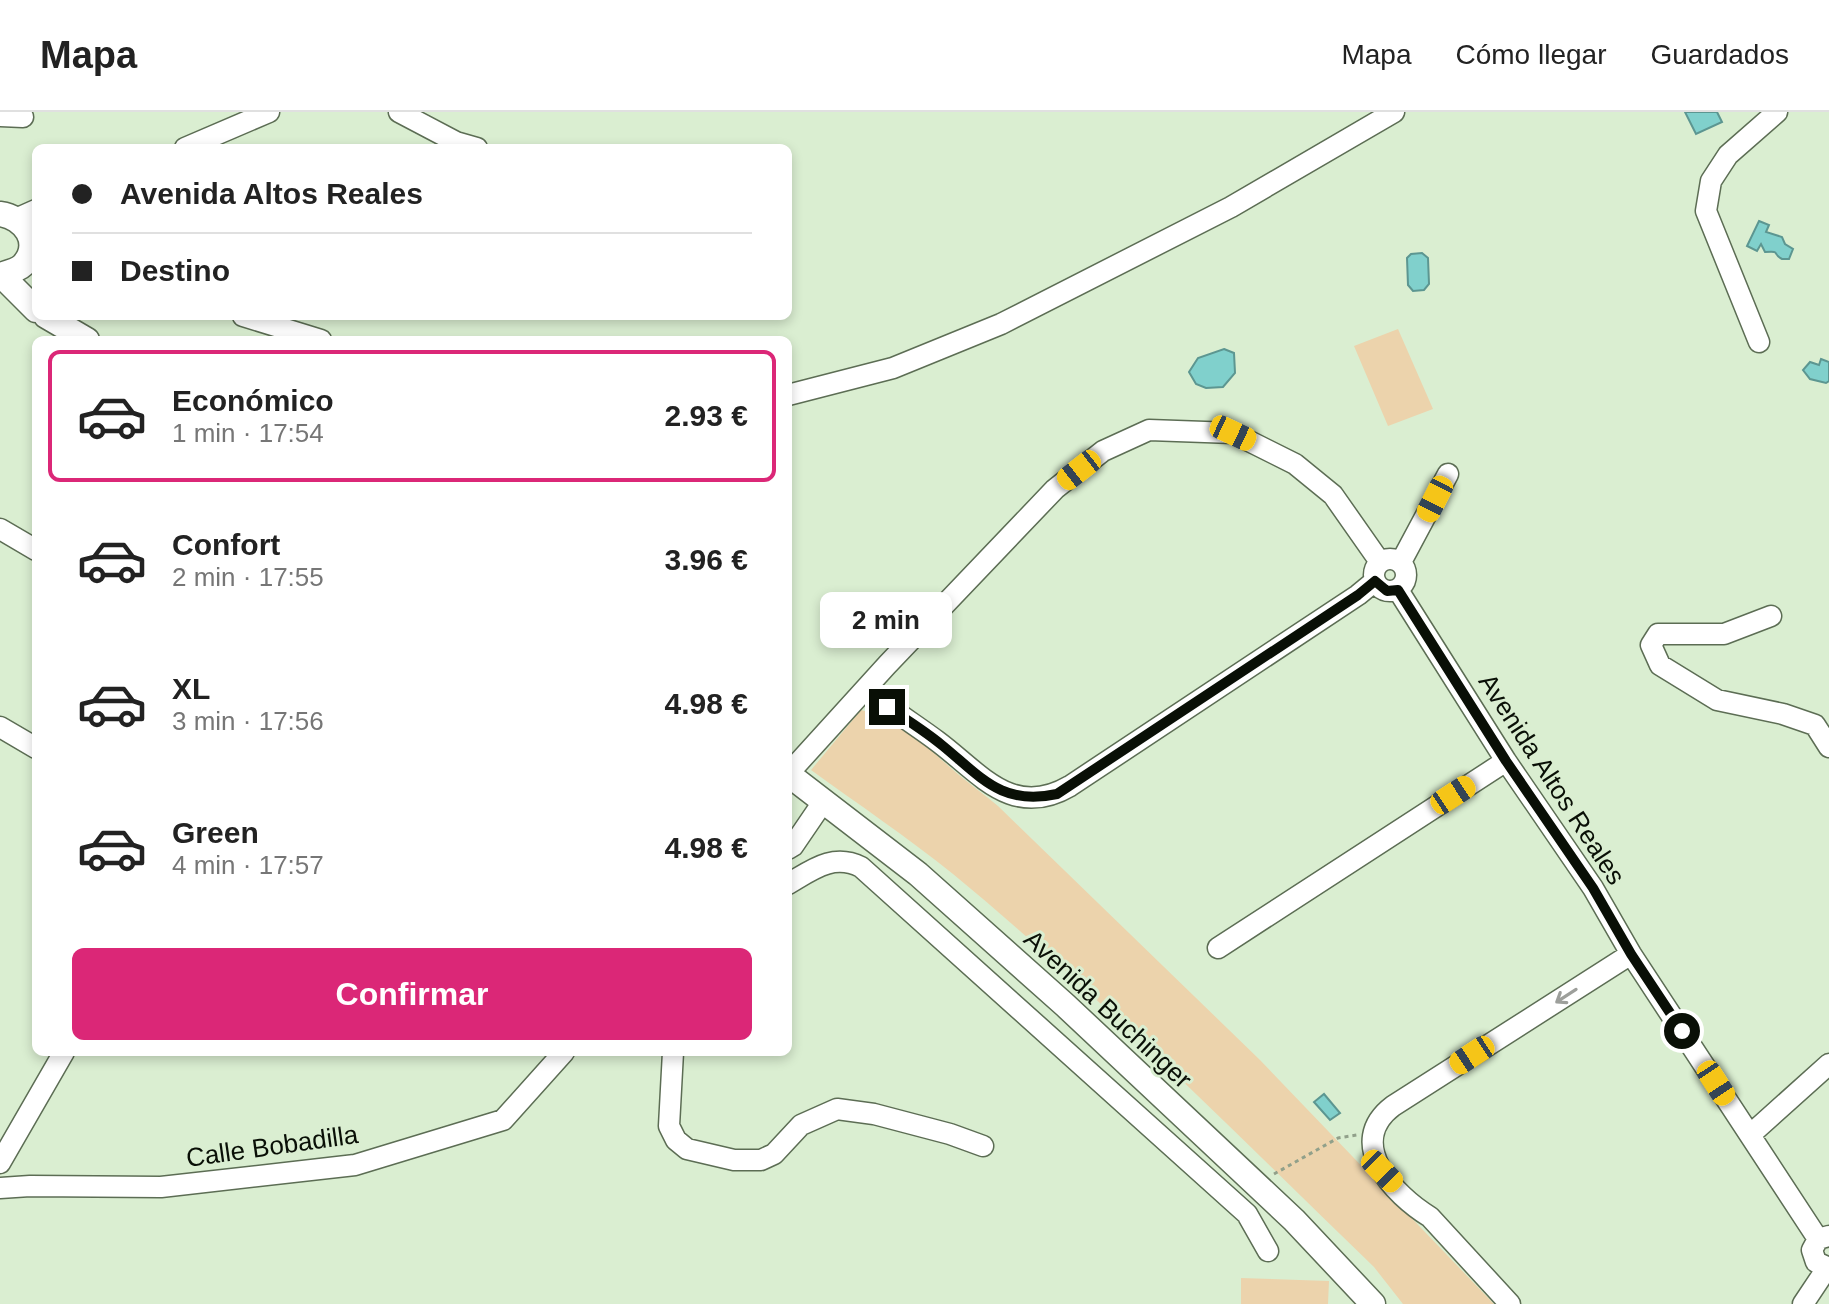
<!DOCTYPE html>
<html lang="es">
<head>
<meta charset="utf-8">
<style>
  :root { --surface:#fff; --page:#f2f2f2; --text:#222; --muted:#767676; --line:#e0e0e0; --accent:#db2777 }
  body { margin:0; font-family:Helvetica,sans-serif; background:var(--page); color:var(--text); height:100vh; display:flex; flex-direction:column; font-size:30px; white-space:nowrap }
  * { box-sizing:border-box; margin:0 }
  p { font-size:26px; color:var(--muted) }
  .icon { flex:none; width:44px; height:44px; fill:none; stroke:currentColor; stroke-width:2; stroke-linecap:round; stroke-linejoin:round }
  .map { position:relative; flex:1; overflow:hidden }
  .panel { position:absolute; left:32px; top:224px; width:760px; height:720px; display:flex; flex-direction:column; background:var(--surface); border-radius:12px; box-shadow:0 4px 12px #0003 }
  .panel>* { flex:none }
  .top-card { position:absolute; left:32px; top:32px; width:760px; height:176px; border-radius:12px; box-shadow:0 4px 12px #0003; display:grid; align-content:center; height:176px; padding:0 40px; background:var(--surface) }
  .end { position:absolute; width:36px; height:36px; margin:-18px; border:10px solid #090f06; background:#fff; box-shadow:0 0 0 4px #fff }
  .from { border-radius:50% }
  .bubble { position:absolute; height:56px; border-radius:12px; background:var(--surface); box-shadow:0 4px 12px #0003; font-size:26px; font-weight:600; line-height:56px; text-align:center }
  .car { position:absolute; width:24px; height:48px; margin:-24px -12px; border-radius:10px; box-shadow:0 0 6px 2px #0007; background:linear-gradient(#f5c518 24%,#345 0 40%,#f5c518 0 76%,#345 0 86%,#f5c518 0) }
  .top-card b { display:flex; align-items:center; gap:28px; height:76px; font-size:30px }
  .top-card b+b { border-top:2px solid var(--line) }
  .top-card i { width:20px; height:20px; background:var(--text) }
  ul { padding:14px 0 0; list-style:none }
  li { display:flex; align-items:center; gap:24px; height:132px; margin:0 16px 12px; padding:0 24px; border:4px solid transparent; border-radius:12px }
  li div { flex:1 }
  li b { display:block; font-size:30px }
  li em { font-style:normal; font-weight:600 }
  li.active { border-color:var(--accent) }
  li>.icon { width:72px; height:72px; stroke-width:1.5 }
  .cta { display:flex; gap:16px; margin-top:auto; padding:16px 40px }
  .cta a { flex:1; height:92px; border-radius:12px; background:var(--accent); color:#fff; font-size:32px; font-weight:600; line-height:92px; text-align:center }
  header { display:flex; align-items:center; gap:48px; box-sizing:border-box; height:112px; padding:0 40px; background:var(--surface); border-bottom:2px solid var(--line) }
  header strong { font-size:38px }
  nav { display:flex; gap:44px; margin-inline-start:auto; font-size:28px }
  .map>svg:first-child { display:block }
</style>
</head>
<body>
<header>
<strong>Mapa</strong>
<nav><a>Mapa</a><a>Cómo llegar</a><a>Guardados</a></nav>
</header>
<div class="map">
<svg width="1829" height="1192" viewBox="0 0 1829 1192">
  <rect width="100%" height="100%" fill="#daeed1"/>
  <path fill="#ecd3ac" d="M1398,217l35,80 -45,17 -34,-80z
    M861,598c43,10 66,38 98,65 12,10 26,20 39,31l262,254 234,244h-91l-29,-37c-138,-133 -273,-271 -421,-393 -46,-37 -95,-70 -142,-104z
    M1241,1166l88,3 -1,23h-87z"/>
  <path fill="#80d0cc" stroke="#5c9691" stroke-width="2" d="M1685,0h32l5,10 -26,12z
    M1759,109l10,4 -3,7 16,5 3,7 8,5 -4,10h-7c-11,-6 0,-8 -17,-7l-4,-8 -4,7 -10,-5z
    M1422,141l6,5 1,26 -5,6 -11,1 -5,-6 -1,-27 4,-4z
    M1224,237l10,4 1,20 -12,14 -17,1 -10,-4 -7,-12 9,-14z
    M1821,247l8,3v19l-3,2 -16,-4 -7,-9 7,-8 9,3z
    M1324,982l16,19 -10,7 -16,-18z"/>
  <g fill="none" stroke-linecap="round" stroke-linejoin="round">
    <g stroke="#5c6d54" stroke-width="23">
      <path id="minor" d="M399,0l57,30 21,6
        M0,4l23,1
        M185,36l84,-36
        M18,106l18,-8
        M243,204l78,24
        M1759,230l-53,-131 5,-30 17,-26 49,-43
        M788,283l105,-27 108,-44 230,-117 163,-95
        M0,417l36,21
        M1374 463a16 16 0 1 1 32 0a16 16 0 1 1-32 0Z
        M1401,450l47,-88
        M1398,478l108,171 87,127 38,66 187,285
        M1771,504l-47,18h-66l-7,11 9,20 57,35 66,14 32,11 14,22
        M868,577c21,20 45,34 69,52 42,31 75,79 133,45l288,-191 17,-14
        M0,615l36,21
        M788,662l99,-109 168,-176 48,-38 46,-21 84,3 62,31 38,31 47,67
        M788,737l5,-3 30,-44
        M788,772c24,-14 45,-31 73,-17l386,347 21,37
        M1218,836l288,-187
        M673,940l-4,74 7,14 11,9 47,11h27l13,-6 27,-29 36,-16 37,5 76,20 33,12
        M1750,1023l79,-71
        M0,1051l64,-111
        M0,1076l30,-2 131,1 194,-22 148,-45 61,-68
        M1829,1124l-11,3 -6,11 4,12 13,6
        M1510,1192l-80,-87c-36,-22 -86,-74 -37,-111l238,-152
        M1803,1192l24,-36"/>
    </g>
    <g stroke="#5c6d54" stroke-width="27">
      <path id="tertiary" d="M0,102c24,3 43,29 23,51 -5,5 -16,8 -23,10
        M1,163l35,35
        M46,204l41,24
        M788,662l130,100 147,131 229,215 79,84"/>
    </g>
    <path stroke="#91a08a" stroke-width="3" stroke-dasharray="4 4" stroke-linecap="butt" d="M1274,1062l64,-36 19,-3"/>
    <use href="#minor" stroke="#fff" stroke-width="20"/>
    <use href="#tertiary" stroke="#fff" stroke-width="24"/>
  </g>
  <defs><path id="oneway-shaft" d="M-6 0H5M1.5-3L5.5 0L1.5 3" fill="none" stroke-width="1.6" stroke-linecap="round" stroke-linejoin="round" transform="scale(2)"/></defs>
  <use stroke="#9d9f9b" href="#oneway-shaft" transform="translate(1566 884) rotate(147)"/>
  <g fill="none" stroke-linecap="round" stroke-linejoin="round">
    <path stroke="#090f06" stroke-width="10" d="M887,595c19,12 38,24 56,39 39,32 59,60 114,48l301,-199 17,-14 12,10 11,-1 108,171 87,127 38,66 51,77"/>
  </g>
  <g text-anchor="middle" stroke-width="6" stroke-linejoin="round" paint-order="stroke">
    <g font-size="26" fill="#090f06" stroke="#daeed1">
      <text transform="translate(1552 667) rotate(57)" y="9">Avenida Altos Reales</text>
      <text transform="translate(1108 897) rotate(43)" y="9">Avenida Buchinger</text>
      <text transform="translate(272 1034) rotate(-8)" y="9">Calle Bobadilla</text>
    </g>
  </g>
</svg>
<i class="end from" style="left:1682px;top:919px"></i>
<i class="end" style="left:887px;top:595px"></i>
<div class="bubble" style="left:820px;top:480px;width:132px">2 min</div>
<i class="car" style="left:1233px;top:321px;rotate:115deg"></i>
<i class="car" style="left:1079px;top:358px;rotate:232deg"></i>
<i class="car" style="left:1435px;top:387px;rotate:207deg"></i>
<i class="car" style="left:1453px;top:683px;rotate:57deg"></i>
<i class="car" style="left:1472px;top:943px;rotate:237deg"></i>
<i class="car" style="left:1716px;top:971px;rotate:147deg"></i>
<i class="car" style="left:1382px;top:1059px;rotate:136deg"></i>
<div class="top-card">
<b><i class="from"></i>Avenida Altos Reales</b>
<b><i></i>Destino</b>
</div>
<section class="panel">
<ul>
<li class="active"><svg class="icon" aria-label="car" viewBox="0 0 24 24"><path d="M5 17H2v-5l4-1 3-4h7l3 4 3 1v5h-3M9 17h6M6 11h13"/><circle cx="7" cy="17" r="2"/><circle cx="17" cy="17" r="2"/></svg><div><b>Económico</b><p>1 min · 17:54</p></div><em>2.93 €</em></li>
<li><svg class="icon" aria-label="car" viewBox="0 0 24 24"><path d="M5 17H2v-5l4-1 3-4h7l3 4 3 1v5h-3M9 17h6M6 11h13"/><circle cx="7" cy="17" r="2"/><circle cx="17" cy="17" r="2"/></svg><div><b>Confort</b><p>2 min · 17:55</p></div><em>3.96 €</em></li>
<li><svg class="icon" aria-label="car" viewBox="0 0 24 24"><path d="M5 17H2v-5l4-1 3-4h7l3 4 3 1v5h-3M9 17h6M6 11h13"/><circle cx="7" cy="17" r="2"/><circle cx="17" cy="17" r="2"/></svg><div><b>XL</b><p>3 min · 17:56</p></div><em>4.98 €</em></li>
<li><svg class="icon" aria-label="car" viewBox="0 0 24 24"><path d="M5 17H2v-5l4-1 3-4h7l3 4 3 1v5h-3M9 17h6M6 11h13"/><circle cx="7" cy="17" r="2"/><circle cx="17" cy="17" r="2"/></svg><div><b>Green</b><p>4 min · 17:57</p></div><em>4.98 €</em></li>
</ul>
<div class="cta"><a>Confirmar</a></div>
</section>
</div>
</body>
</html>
